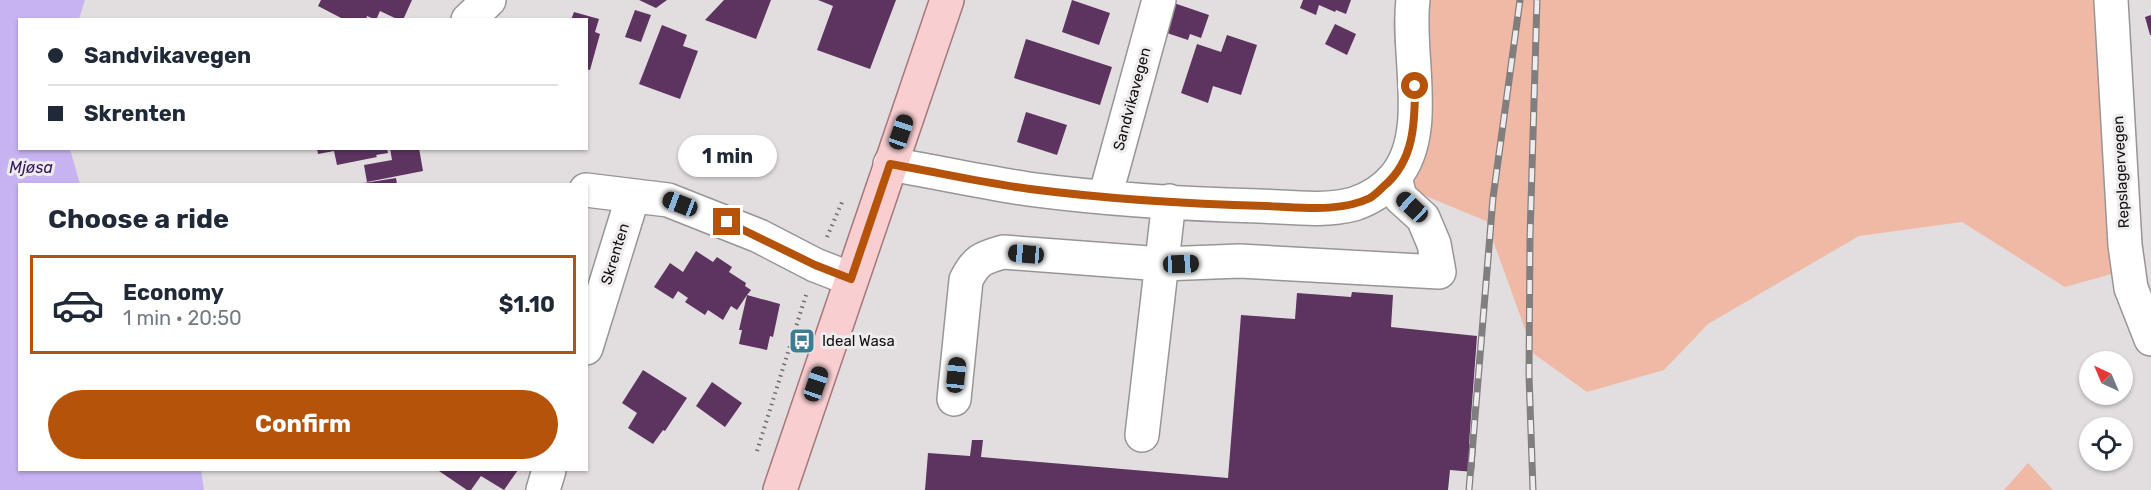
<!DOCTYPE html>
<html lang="en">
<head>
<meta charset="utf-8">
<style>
  :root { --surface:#fff; --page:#f6f6f7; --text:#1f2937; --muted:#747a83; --line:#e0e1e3; --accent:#b45309 }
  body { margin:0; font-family:Rubik,sans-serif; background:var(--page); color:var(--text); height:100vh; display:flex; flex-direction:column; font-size:22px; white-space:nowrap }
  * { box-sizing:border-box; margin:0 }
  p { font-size:20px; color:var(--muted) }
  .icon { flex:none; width:33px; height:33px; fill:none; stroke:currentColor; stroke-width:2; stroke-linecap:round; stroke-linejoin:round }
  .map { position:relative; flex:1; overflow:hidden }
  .drawer { position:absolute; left:18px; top:183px; width:570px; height:288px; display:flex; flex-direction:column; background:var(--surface); border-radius:0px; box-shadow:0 2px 4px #0004 }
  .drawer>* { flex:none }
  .guide { position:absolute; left:18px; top:18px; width:570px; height:132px; border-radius:0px; box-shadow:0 2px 4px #0004; display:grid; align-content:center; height:132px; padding:0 30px; background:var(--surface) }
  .needle { width:39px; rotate:316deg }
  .fabs { position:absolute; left:2079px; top:351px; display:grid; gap:12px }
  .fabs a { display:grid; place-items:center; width:54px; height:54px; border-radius:50%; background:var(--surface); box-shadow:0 2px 4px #0004; font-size:30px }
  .end { position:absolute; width:27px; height:27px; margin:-14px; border:8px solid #b45309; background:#fff; box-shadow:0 0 0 3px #fff }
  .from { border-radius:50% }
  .bubble { position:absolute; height:42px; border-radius:21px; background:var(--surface); box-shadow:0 2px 4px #0004; font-size:20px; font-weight:700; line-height:42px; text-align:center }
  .car { position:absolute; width:18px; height:36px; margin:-18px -9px; border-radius:8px; box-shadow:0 0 4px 2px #0007; background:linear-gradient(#222 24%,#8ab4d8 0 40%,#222 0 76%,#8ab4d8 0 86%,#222 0) }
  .guide b { display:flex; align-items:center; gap:21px; height:57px; font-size:22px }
  .guide b+b { border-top:2px solid var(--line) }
  .guide i { width:15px; height:15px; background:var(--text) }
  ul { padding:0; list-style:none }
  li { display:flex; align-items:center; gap:18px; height:99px; margin:0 12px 9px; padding:0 18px; border:3px solid transparent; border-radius:0px }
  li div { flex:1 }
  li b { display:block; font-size:22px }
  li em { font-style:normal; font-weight:700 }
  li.selected { border-color:var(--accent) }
  li>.icon { width:54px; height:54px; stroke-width:1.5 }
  h2 { padding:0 30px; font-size:27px; line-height:72px }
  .button { display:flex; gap:12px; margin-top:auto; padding:12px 30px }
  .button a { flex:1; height:69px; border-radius:36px; background:var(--accent); color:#fff; font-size:24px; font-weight:700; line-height:69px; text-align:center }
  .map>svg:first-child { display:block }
</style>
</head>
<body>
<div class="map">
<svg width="2151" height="490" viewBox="0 0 2151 490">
  <rect width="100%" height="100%" fill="#e2dee0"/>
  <path fill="#efb9a6" d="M1419,0h688l30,267 -72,20 -103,-65 -103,14 -151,88 -44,46 -77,22 -53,-38 -48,-133 -106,-44 18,-34z
    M2028,463l25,27h-49z"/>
  <path fill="#c7b3f1" d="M0,0h85l-6,19 -59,1v128l50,1 10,35h-60v286h181l3,20h-204z"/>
  <path fill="#5d3360" d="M321,0h91l-9,20h-4l-19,-9 -4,9 -9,-4 -1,4h-21l-27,-14z
    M639,0h28l-11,8z
    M724,0h47l-15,39 -51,-19z
    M818,0h78l-26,69 -53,-19 16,-44z
    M1072,0l38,13 -11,32 -37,-13z
    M1303,0h48l-5,14 -10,-4 -1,2 -16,-7 -3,10 -16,-7z
    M1171,2l38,13 -8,23 -11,-4 -2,6 -27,-9z
    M635,10l16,5 -10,27 -16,-5z
    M574,12l25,7 -4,13 5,2 -10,36 -4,-1v-49h-15z
    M2151,15v20h-1l-5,-18z
    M1335,24l21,10 -9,21 -22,-11z
    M662,25l25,10 -4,11 15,5 -18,48 -41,-15z
    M1227,35l30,10 -16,50 -28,-9 -5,17 -27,-10 16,-49 24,8z
    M1026,39l86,28 -12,38 -86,-27z
    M1026,112l41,13 -10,30 -40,-13z
    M317,148h70l1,5 -12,2 1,2 -40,8 -3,-14 -16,3z
    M390,148h29l4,23 -56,11 -3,-17 28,-5z
    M396,178l1,6h-33v-1z
    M696,251l17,11 4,-5 15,10 -3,5 17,11 -1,3 6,4 -4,5 33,9 -7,33 -3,-1 -3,14 -28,-6 3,-14h-3l8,-35 -10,15 -6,-4 -8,14 -15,-10 -3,5 -20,-13 3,-4 -10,-7 -5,8 -19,-12 16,-24 13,9z
    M1352,292l41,3 -2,32 86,9 -8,108h7l-2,28 -24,-2 -2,20h-523l3,-37 42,3 2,-16h11l-2,17 247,21 13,-163 54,4 2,-26 54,4z
    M643,370l44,28 -22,33 -2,-1 -10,14 -25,-16 9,-15 -15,-10z
    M712,382l30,21 -17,24 -29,-21z
    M440,470h78l-14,20 -23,-14 -10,14h-4l-28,-19z"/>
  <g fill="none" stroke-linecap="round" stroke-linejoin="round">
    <g stroke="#989596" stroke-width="36">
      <path id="minor" d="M2111,0l14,245 6,43 20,51
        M468,20l21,-20
        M890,164c46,8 92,18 138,25 76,10 154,15 231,17 30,1 66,6 95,-2 15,-5 31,-15 41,-27 37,-44 11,-125 18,-177
        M586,190l82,10 91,36 56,29 36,14
        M1105,197l54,-197
        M586,348l47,-152
        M954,399l12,-119c10,-20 16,-22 37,-28l159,12 78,-3 199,11 -5,-28 -11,-26 -23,-21 -5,-20
        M1142,435l27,-234
        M543,490l6,-20"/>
    </g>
    <g stroke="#a5777a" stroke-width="36">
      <path id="major" d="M780,490l167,-490"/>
    </g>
    <path stroke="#706d6f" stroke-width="4" stroke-dasharray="1.5 4.5" stroke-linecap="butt" d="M827,237l16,-37
      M757,451l49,-156"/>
    <use href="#minor" stroke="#fff" stroke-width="33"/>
    <use href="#major" stroke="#f8ced1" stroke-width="33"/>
    <g stroke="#817e80" stroke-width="7">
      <path id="rail" d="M1469,490l24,-292 27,-198
        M1533,490l-4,-115 1,-138 7,-237"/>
    </g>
    <use href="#rail" stroke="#efeced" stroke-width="4.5" stroke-dasharray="14" stroke-linecap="butt"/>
  </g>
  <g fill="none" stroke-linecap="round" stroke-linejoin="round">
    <path stroke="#b45309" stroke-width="8" d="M727,222l88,43 36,14 39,-115c46,8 93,19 140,25 78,10 157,15 236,17 34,1 73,7 104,-8 5,-3 10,-8 14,-12 30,-25 31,-63 31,-100"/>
  </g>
  <defs>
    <g id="bus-square" transform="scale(1.35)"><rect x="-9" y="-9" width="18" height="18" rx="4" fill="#3d7c91" stroke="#efeced"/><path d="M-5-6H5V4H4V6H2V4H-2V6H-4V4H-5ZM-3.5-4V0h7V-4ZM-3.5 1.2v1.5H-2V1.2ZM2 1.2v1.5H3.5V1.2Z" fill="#fff"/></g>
  </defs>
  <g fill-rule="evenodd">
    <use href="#bus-square" x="802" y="341"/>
  </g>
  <g text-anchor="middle" stroke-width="6" stroke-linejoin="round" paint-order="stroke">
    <g font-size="15" fill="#111011" stroke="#efeced">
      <text transform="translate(1132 99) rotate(-75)" y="5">Sandvikavegen</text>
      <text transform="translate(2121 172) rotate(-93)" y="5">Repslagervegen</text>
      <text transform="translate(615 254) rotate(-73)" y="5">Skrenten</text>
    </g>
    <g font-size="15" fill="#111011" stroke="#efeced" text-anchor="start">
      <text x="822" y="346">Ideal Wasa</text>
    </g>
    <g font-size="16" font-style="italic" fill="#36165d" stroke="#efeced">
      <text x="31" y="173">Mjøsa</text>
    </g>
  </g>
</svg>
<div class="fabs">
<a><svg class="needle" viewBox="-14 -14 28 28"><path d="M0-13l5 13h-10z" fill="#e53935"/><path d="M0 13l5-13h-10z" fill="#747a83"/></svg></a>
<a><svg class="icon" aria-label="locate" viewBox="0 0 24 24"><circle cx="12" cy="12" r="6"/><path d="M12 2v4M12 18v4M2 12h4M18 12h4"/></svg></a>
</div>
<i class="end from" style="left:1415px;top:86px"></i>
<i class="end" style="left:727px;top:222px"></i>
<div class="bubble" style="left:678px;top:135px;width:99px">1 min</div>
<i class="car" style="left:901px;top:132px;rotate:19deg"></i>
<i class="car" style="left:680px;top:204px;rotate:291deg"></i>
<i class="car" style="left:1412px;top:207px;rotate:313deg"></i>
<i class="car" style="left:1026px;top:254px;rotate:275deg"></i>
<i class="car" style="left:1181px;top:264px;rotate:88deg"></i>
<i class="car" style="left:956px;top:375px;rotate:6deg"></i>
<i class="car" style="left:816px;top:384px;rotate:19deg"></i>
<div class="guide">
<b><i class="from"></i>Sandvikavegen</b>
<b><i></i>Skrenten</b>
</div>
<section class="drawer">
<h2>Choose a ride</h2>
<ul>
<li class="selected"><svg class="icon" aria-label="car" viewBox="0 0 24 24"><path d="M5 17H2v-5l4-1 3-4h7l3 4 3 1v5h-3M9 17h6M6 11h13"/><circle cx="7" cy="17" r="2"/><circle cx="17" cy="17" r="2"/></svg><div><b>Economy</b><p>1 min · 20:50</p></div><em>$1.10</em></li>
</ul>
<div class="button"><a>Confirm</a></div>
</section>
</div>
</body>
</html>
